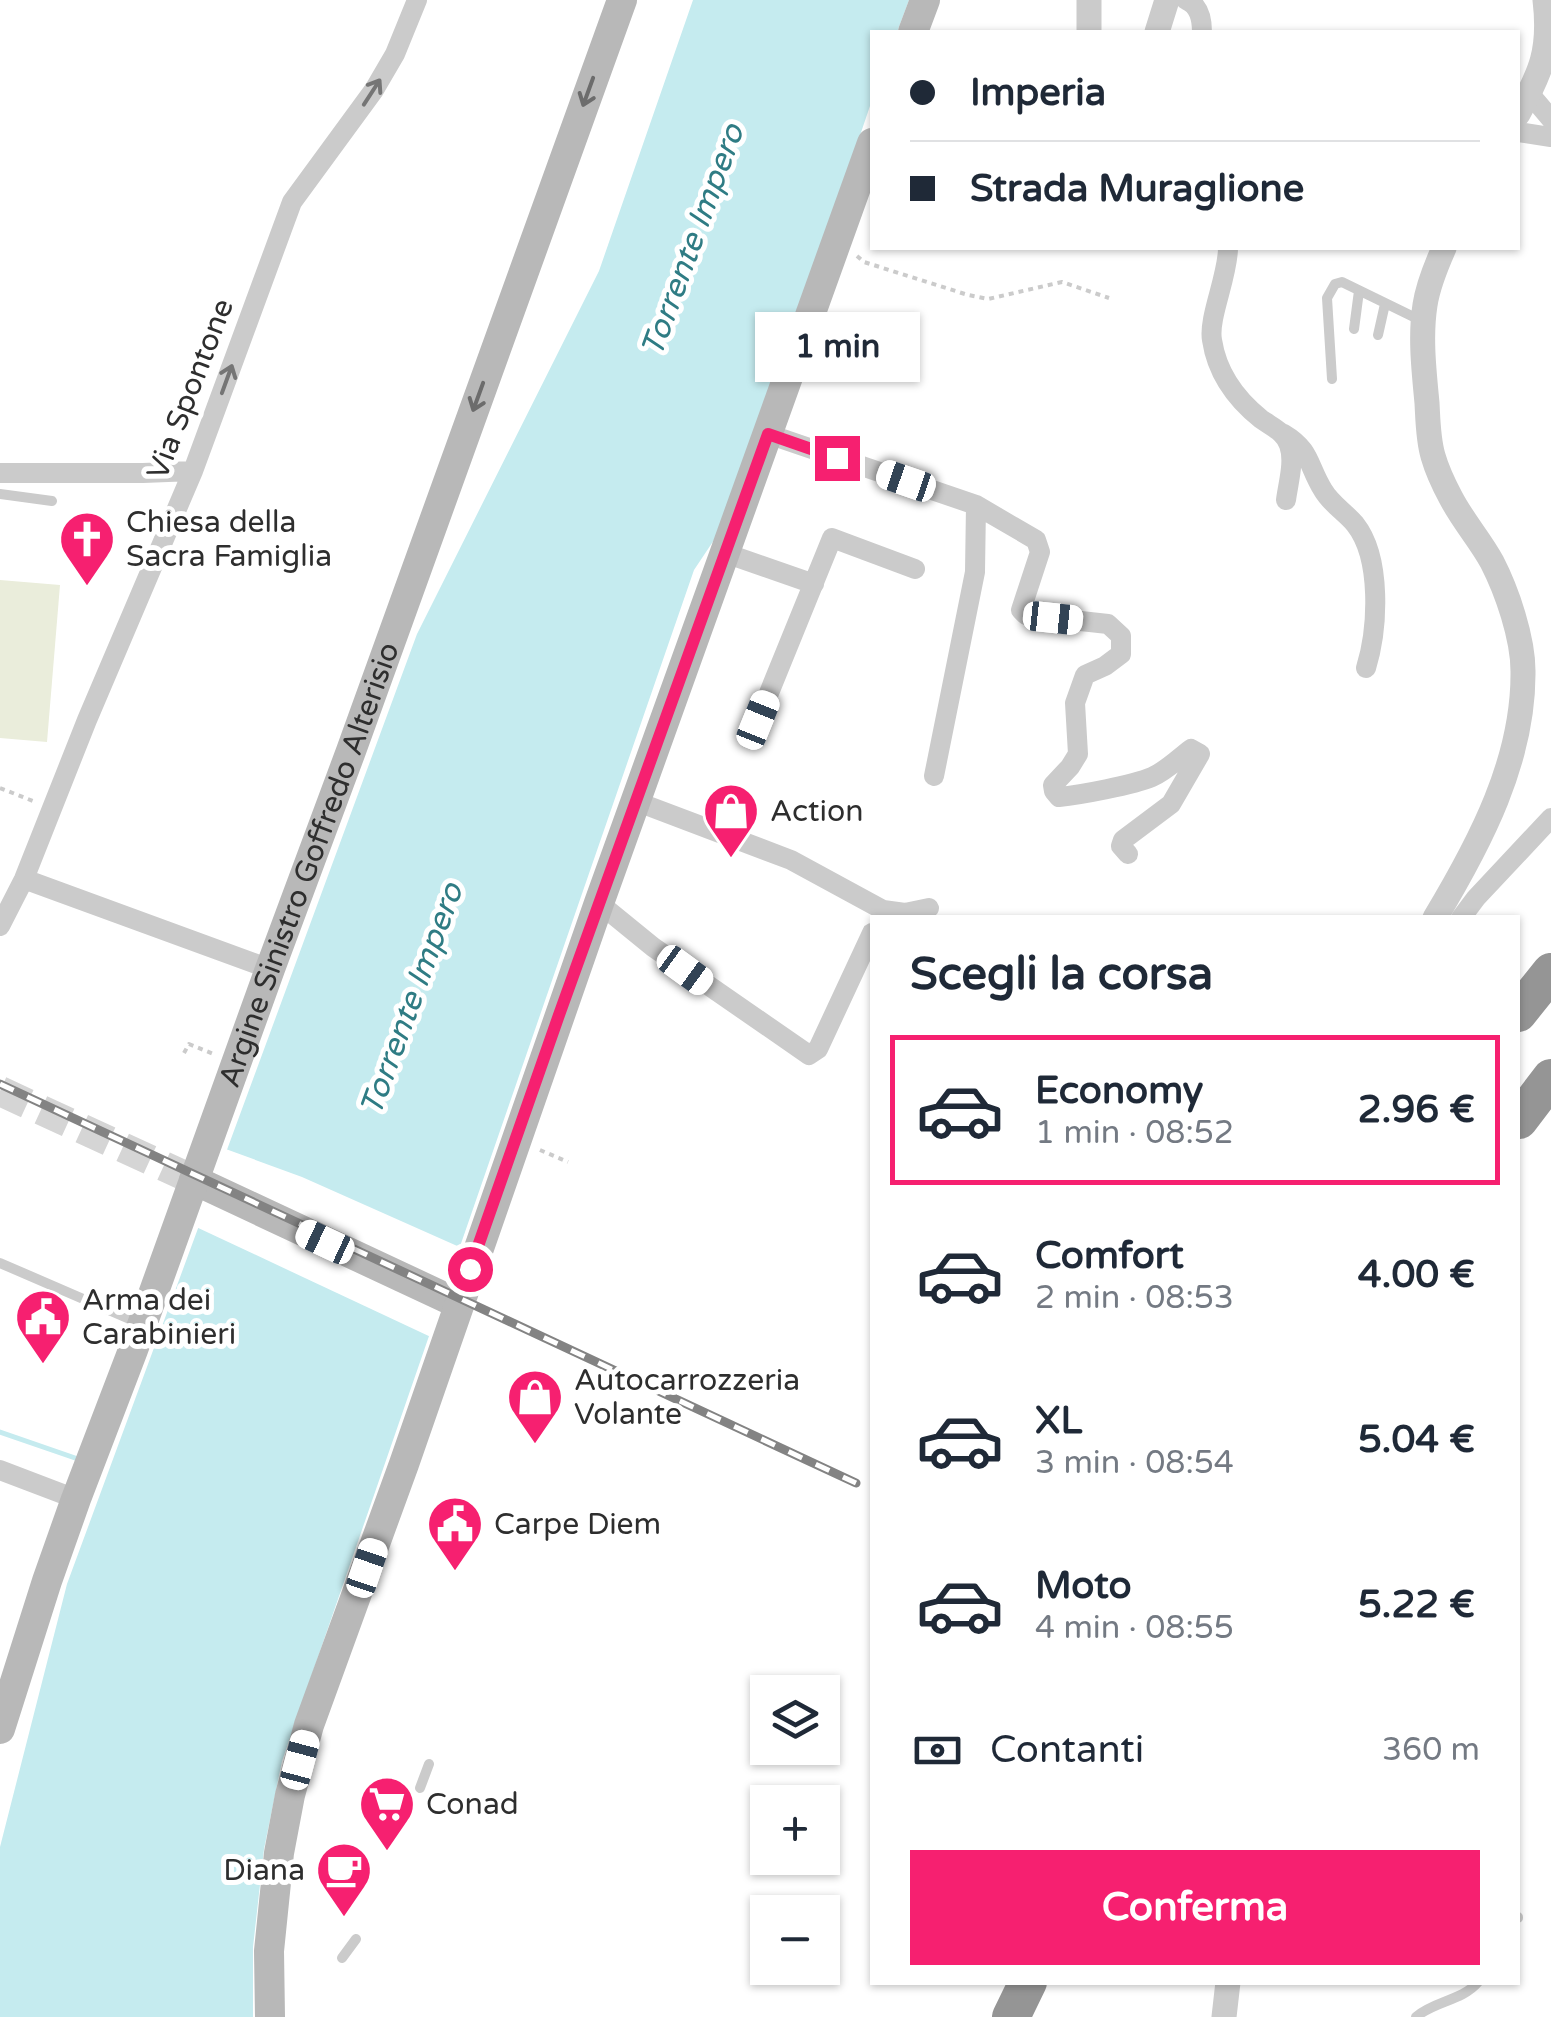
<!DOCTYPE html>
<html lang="it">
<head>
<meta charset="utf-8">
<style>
  :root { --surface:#fff; --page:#f2f2f3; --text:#1f2937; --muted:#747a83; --line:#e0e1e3; --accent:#f62070 }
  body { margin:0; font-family:"Varela Round",sans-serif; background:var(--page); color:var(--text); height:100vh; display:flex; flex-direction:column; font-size:38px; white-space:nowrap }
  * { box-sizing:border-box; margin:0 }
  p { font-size:32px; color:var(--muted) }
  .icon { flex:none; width:55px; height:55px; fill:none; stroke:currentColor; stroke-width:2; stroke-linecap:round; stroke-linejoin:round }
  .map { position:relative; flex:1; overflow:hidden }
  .sheet { position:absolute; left:870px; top:915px; width:650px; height:1070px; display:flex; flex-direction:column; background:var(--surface); border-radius:0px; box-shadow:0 2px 8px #0004 }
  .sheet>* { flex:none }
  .guide { position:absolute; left:870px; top:30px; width:650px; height:220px; border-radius:0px; box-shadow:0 2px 8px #0004; display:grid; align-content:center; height:220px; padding:0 40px; background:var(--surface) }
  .fabs { position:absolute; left:750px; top:1675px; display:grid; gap:20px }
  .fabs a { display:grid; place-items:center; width:90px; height:90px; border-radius:0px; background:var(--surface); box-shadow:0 2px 8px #0004; font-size:50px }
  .end { position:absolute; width:45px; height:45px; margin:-22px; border:12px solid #f62070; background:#fff; box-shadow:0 0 0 5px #fff }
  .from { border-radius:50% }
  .bubble { position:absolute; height:70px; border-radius:0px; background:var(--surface); box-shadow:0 2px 8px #0004; font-size:32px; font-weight:700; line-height:70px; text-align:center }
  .car { position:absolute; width:30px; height:60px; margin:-30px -15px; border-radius:12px; box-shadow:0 0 8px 2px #0007; background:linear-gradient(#fff 24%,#345 0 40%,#fff 0 76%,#345 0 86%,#fff 0) }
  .guide b { display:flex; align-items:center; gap:35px; height:95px; font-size:38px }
  .guide b+b { border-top:2px solid var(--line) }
  .guide i { width:25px; height:25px; background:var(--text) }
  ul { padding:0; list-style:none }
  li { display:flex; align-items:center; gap:30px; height:150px; margin:0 20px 15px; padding:0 20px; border:5px solid transparent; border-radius:0px }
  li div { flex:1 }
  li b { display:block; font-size:38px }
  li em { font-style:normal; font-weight:700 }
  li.current { border-color:var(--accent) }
  li>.icon { width:90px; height:90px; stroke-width:1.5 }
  h2 { padding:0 40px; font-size:45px; line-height:120px }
  .pay { display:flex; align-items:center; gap:25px; height:110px; padding:0 40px; font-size:38px }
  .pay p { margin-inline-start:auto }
  .action { display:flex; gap:20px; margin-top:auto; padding:20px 40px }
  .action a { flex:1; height:115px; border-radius:0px; background:var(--accent); color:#fff; font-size:40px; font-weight:700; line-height:115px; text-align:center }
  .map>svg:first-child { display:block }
</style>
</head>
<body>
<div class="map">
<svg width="1551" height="2017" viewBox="0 0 1551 2017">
  <rect width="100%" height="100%" fill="#fff"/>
  <path fill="#eaeddb" d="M0,580l60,5 -13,157 -47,-4z"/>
  <path fill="#c5ebef" d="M693,0h216l-12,32h-25v68l-140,413 -38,57 -412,1191 -18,88 -11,98v70h-253v-170l67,-263 350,-950 182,-363z"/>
  <path fill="#fff" d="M223,1148l79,29 162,72 -31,89 -239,-112z"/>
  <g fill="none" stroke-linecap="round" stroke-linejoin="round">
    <path stroke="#c5ebef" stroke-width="5" d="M0,1432l78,27"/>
    <path stroke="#d5d5d5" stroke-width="30" stroke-dasharray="30 15" stroke-linecap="butt" d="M0,1091l194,89"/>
    <path stroke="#cbcbcb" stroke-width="4" stroke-dasharray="5 5" stroke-linecap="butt" d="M857,256l7,6 104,33 20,4 74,-17 47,16
      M0,788l33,13
      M184,1053l5,-9 27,11
      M540,1150l28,12"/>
    <path stroke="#cbcbcb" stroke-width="10" d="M1354,329l5,-38
      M1378,335l7,-31
      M1332,379l-5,-81 8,-14 7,-2 80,39
      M0,494l52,7
      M0,1263l141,61
      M420,1788l9,-24
      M1518,1918v-1
      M342,1958l14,-19
      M1416,2017c18,-16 46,-16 62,-35"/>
    <path stroke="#cbcbcb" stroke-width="20" d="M1186,0c13,5 16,19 16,32
      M1529,93l22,26
      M1518,132l33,5
      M1228,248c0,28 -20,70 -16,92 5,33 24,59 49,79 11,8 24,13 28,26 6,16 -1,39 -3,55
      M768,434l208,71 60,35 4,12 -19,58 5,5 82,9 13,12v18l-16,12 -20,9 -10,28 3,51 -8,13 -17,18 1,6 5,6c21,-2 74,-12 93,-20 14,-6 27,-19 39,-28l9,5 -29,50 -48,36 -2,6 7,8
      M1284,434c27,16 24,32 39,56 8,14 22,22 32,34 27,34 23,105 11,144
      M0,473h143l50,-2
      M725,553l89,31
      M758,720l74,-182 83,31
      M934,776l41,-204 1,-67
      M635,801l156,59 92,50 22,3 24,-5
      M24,879l246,90
      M599,903l54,44 156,108 9,-6 54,-116
      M1461,918l15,-20 75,-80
      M0,926l24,-47 63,-159 106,-249 99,-269 82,-112 21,-36 22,-54
      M0,1470l76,29"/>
    <path stroke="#cbcbcb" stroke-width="25" d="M1089,32v-32
      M1157,32l10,-32
      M1518,114c23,-42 33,-64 27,-114
      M1435,918c45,-75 89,-158 88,-247 0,-33 -16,-80 -31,-109 -12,-22 -29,-41 -41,-64 -7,-13 -14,-28 -18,-42 -5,-17 -5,-35 -6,-53 -3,-32 -7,-66 -2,-98 3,-20 11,-39 19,-57
      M1224,2017l4,-35"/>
    <g stroke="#b8b8b8" stroke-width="30">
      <path d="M913,32l12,-32"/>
      <path d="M194,1180l265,124"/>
      <path id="s1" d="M0,1729l47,-148 29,-82 57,-149 137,-381 81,-218 271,-751"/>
      <path d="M270,2017l-1,-66 10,-98 11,-58 19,-70 95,-261 195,-561 273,-760"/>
    </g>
    <path stroke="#959595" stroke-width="38" d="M1518,1013l33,-41
      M1519,1120l32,-42
      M1011,2017l17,-35"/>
    <g stroke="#838383" stroke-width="9">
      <path id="rail" d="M0,1084l856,399"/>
    </g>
    <use href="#rail" stroke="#fff" stroke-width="5" stroke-dasharray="15" stroke-linecap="butt"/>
  </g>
  <defs><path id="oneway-shaft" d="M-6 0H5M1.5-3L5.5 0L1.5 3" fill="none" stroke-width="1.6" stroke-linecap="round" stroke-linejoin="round" transform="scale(2.5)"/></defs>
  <g stroke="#757575">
    <use href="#oneway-shaft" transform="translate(372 92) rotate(-57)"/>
    <use href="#oneway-shaft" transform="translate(227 379) rotate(-70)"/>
  </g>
  <g stroke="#6c6c6c">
    <use href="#oneway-shaft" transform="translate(588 92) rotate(110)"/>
    <use href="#oneway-shaft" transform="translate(478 397) rotate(110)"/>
  </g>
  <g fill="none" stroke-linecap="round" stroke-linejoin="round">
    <path stroke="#f62070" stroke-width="12" d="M470,1269l89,-254 209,-581 69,24"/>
  </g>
  <defs>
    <g id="church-pin" transform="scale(2.875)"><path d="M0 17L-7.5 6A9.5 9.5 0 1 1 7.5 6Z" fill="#f62070" stroke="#fff"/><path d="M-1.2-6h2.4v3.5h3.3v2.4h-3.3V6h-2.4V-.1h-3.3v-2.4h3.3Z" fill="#fff"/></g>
    <g id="shop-pin" transform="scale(2.875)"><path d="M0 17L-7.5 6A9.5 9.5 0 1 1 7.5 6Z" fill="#f62070" stroke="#fff"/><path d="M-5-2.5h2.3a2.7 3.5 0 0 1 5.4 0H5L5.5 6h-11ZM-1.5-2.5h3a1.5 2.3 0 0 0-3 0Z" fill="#fff"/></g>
    <g id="civic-pin" transform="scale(2.875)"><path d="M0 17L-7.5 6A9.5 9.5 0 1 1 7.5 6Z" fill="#f62070" stroke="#fff"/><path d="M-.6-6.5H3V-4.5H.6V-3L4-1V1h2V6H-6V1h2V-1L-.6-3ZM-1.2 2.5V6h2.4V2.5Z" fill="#fff"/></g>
    <g id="supermarket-pin" transform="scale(2.875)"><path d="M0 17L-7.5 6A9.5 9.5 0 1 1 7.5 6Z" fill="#f62070" stroke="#fff"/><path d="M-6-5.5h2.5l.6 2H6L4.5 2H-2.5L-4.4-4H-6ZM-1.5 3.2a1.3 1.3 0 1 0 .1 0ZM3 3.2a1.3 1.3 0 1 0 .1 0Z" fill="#fff"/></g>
    <g id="cafe-pin" transform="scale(2.875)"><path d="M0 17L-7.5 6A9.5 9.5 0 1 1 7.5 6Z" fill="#f62070" stroke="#fff"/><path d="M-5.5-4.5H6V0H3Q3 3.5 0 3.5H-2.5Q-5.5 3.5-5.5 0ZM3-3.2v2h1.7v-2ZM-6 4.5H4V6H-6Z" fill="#fff"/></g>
  </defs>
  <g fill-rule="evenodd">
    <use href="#church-pin" x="87" y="539"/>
    <use href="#shop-pin" x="731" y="811"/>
    <use href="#civic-pin" x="43" y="1317"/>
    <use href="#shop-pin" x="535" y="1397"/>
    <use href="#civic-pin" x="455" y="1524"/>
    <use href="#supermarket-pin" x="387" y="1804"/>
    <use href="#cafe-pin" x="344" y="1870"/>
  </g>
  <g text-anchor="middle" stroke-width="10" stroke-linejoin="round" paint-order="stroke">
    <g font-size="30" fill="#2e2e2e" stroke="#fff">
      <text transform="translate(190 389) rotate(-69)" y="10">Via Spontone</text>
      <text dy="10" stroke="none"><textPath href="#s1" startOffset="918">Argine Sinistro Goffredo Alterisio</textPath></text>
    </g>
    <g font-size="30" fill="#2e2e2e" stroke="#fff" text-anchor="start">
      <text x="126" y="532">Chiesa della<tspan x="126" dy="34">Sacra Famiglia</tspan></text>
      <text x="770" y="821">Action</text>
      <text x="82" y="1310">Arma dei<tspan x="82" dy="34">Carabinieri</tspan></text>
      <text x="574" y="1390">Autocarrozzeria<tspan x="574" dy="34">Volante</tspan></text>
      <text x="494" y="1534">Carpe Diem</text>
      <text x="426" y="1814">Conad</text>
      <text x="305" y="1880" text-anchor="end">Diana</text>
    </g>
    <g font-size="32" font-style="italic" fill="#2f7c84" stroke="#fff">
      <text transform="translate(692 240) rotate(-70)" y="11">Torrente Impero</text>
      <text transform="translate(411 999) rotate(-70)" y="11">Torrente Impero</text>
    </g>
  </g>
</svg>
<div class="fabs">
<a><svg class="icon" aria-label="layers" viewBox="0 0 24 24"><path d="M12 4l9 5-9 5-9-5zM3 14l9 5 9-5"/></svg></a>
<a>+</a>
<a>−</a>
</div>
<i class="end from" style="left:470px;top:1269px"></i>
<i class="end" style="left:837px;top:458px"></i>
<div class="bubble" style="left:755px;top:312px;width:165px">1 min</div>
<i class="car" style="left:906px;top:481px;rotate:289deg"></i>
<i class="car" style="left:1053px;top:618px;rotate:96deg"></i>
<i class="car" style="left:758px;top:720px;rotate:22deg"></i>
<i class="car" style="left:685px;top:970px;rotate:126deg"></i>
<i class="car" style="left:325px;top:1242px;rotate:295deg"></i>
<i class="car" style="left:367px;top:1568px;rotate:19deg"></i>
<i class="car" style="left:300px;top:1760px;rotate:15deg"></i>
<div class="guide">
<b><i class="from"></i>Imperia</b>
<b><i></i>Strada Muraglione</b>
</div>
<section class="sheet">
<h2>Scegli la corsa</h2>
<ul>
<li class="current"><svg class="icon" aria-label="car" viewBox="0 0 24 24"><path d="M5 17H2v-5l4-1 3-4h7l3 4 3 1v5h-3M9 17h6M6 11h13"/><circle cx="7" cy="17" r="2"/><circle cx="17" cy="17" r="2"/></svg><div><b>Economy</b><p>1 min · 08:52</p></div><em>2.96 €</em></li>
<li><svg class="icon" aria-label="car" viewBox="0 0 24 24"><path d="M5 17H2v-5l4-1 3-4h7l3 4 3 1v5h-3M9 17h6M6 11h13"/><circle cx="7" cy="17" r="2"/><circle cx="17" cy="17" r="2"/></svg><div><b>Comfort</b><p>2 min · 08:53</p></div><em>4.00 €</em></li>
<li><svg class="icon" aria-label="car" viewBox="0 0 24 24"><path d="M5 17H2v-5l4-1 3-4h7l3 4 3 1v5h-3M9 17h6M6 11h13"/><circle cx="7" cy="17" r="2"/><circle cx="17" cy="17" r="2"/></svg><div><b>XL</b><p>3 min · 08:54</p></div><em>5.04 €</em></li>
<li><svg class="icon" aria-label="car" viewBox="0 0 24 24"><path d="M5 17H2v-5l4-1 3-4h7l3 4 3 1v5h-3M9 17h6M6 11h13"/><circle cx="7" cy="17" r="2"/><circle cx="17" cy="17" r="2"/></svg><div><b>Moto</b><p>4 min · 08:55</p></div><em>5.22 €</em></li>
</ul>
<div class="pay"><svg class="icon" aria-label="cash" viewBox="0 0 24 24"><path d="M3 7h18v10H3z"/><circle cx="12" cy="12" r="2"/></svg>Contanti<p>360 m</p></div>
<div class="action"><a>Conferma</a></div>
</section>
</div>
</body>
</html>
